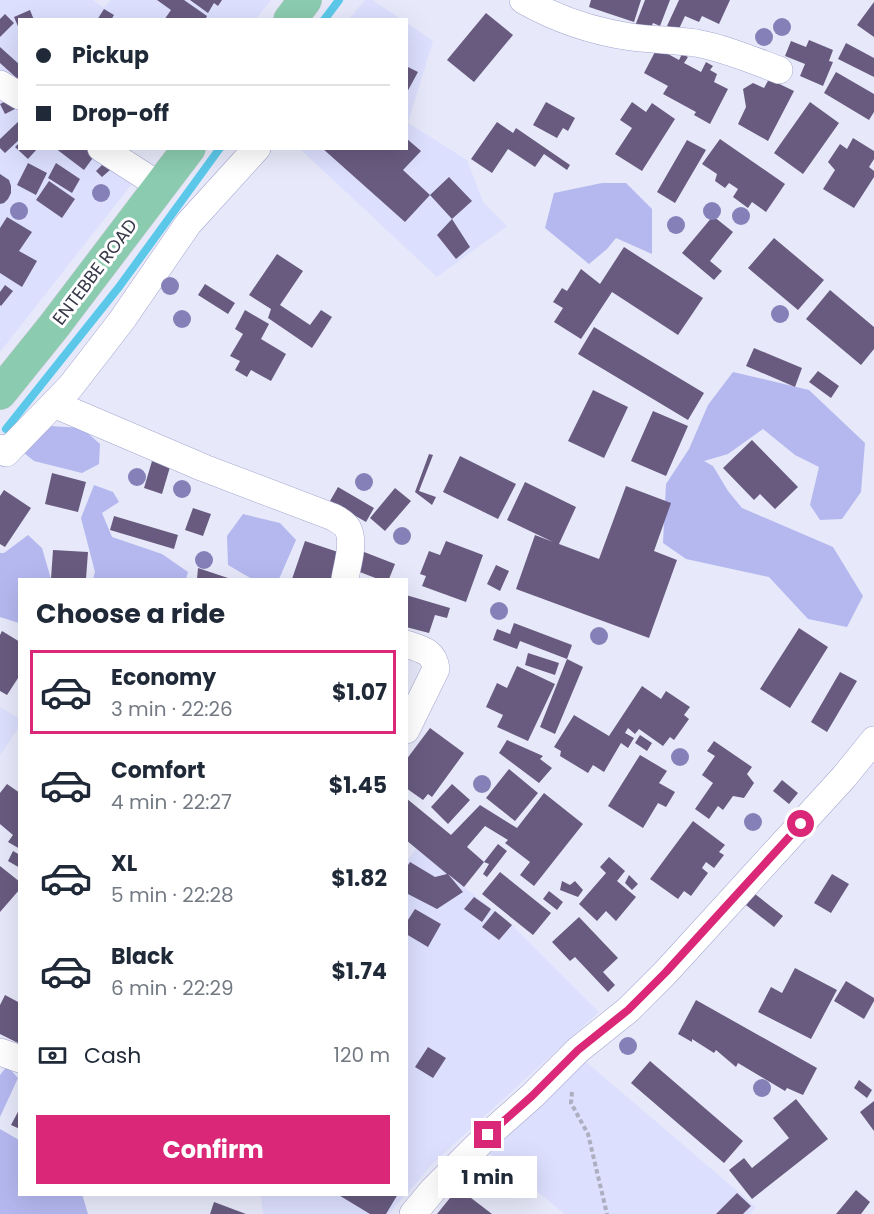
<!DOCTYPE html>
<html lang="en">
<head>
<meta charset="utf-8">
<style>
  :root { --surface:#fff; --page:#f6f6f7; --text:#1f2937; --muted:#747a83; --line:#e0e1e3; --accent:#db2777 }
  body { margin:0; font-family:Poppins,sans-serif; background:var(--page); color:var(--text); height:100vh; display:flex; flex-direction:column; font-size:22px; white-space:nowrap }
  * { box-sizing:border-box; margin:0 }
  p { font-size:20px; color:var(--muted) }
  .icon { flex:none; width:33px; height:33px; fill:none; stroke:currentColor; stroke-width:2; stroke-linecap:round; stroke-linejoin:round }
  .map { position:relative; flex:1; overflow:hidden }
  .panel { position:absolute; left:18px; top:578px; width:390px; height:618px; display:flex; flex-direction:column; background:var(--surface); border-radius:0px; box-shadow:0 6px 24px #0002 }
  .panel>* { flex:none }
  .guide { position:absolute; left:18px; top:18px; width:390px; height:132px; border-radius:0px; box-shadow:0 6px 24px #0002; display:grid; align-content:center; height:132px; padding:0 18px; background:var(--surface) }
  .end { position:absolute; width:27px; height:27px; margin:-14px; border:8px solid #db2777; background:#fff; box-shadow:0 0 0 3px #fff }
  .from { border-radius:50% }
  .bubble { position:absolute; height:42px; border-radius:0px; background:var(--surface); box-shadow:0 6px 24px #0002; font-size:20px; font-weight:700; line-height:42px; text-align:center }
  .guide b { display:flex; align-items:center; gap:21px; height:57px; font-size:22px }
  .guide b+b { border-top:2px solid var(--line) }
  .guide i { width:15px; height:15px; background:var(--text) }
  ul { padding:0; list-style:none }
  li { display:flex; align-items:center; gap:18px; height:84px; margin:0 12px 9px; padding:0 6px; border:3px solid transparent; border-radius:0px }
  li div { flex:1 }
  li b { display:block; font-size:22px }
  li em { font-style:normal; font-weight:700 }
  li.selected { border-color:var(--accent) }
  li>.icon { width:54px; height:54px; stroke-width:1.5 }
  h2 { padding:0 18px; font-size:27px; line-height:72px }
  .pay { display:flex; align-items:center; gap:15px; height:66px; padding:0 18px; font-size:22px }
  .pay p { margin-inline-start:auto }
  .button { display:flex; gap:12px; margin-top:auto; padding:12px 18px }
  .button a { flex:1; height:69px; border-radius:0px; background:var(--accent); color:#fff; font-size:24px; font-weight:700; line-height:69px; text-align:center }
  .map>svg:first-child { display:block }
</style>
</head>
<body>
<div class="map">
<svg width="874" height="1214" viewBox="0 0 874 1214">
  <rect width="100%" height="100%" fill="#e7e9fa"/>
  <path fill="#dcdffd" d="M0,0h93l11,8 7,-8h160l-15,19 -236,1 -1,63 -19,-11z
    M365,0h7l29,19h-52z
    M407,23l26,18 -25,82 59,37 16,42 24,24 -70,51 -137,-128 106,-1z
    M0,93l19,9 1,46 69,1 46,31 -135,172z
    M0,707l20,12 -1,8 -19,28z
    M416,849l96,76 87,87 -167,152 -25,30 -1,-332z
    M578,1055l178,152 -6,7h-185l-85,-68z
    M259,1194h147l-17,20h-126l-2,-17z"/>
  <path fill="#b4b8ef" d="M602,183h24l26,26v45l-36,-16 -9,11 -18,15 -44,-36 9,-35z
    M733,372l76,18 56,53 -4,49 -19,27 -22,1 -10,-15 9,-38 -24,-12 -32,-26 -35,25 -24,7 9,5 15,25 14,17 91,39 30,49 -16,31 -39,-8 -39,-42 -83,-18 -23,-16 3,-59 23,-35 19,-44z
    M50,426l32,2 18,16 -1,20 -17,9 -48,-12 -10,-8z
    M94,485l19,7 6,10 -17,11 10,24 50,17 26,18 -2,7h-93l2,-7 -14,-54z
    M243,514l37,9 16,17 -17,39h-27l-24,-14 -1,-29z
    M28,535l14,13 9,31h-31l-1,44 -19,-6v-64h4z
    M7,1066l11,12 -18,39v-42z
    M0,1129l19,11 1,54h62l6,20h-88z"/>
  <g fill="none" stroke-linecap="round" stroke-linejoin="round">
    <path stroke="#5cc8e9" stroke-width="8" d="M324,20l15,-20
      M6,429l113,-142 101,-139"/>
  </g>
  <path fill="#685b7f" d="M157,0h27l23,16 -2,4h-41l7,-10z
    M190,0h32l-4,6 -4,-3 -6,10z
    M591,0h50l-7,22 -45,-15z
    M645,0h25l-10,26 -7,-3 -4,9 -14,-6z
    M679,0h51l-11,24 -17,-8 -3,6 -14,-6 -7,15 -11,-5z
    M874,2v35l-17,-12z
    M104,9l10,6 -3,5h-14z
    M30,10l4,10h-14v11l-6,-14z
    M486,13l27,22 -39,47 -27,-22z
    M5,14l9,9 -14,14v-18z
    M809,40l24,10 -4,11 4,1 -10,24 -23,-10 5,-12 -20,-8 6,-15 15,6z
    M846,43l28,15v19l-36,-18z
    M0,47l20,18v16l-20,-18z
    M657,48l22,12 3,-6 6,3 -4,6 17,9 5,-10 7,4 -3,4 7,4 -3,8 14,7 -18,35 -16,-9 2,-3 -33,-18 5,-8 -24,-13z
    M406,66l12,6 -12,22z
    M836,72l38,22v18l-5,8 -45,-27z
    M769,79l25,12 -26,50 -30,-17 8,-17 -3,-18 10,-6 11,5z
    M10,99l5,10 -10,5 -5,-10z
    M546,102l29,16 -7,13 -5,-3 -6,10 -24,-13z
    M632,102l14,10 6,-9 23,16 -33,52 -27,-17 17,-26 -12,-8z
    M810,102l29,21 -36,51 -29,-21z
    M20,120v19l-15,14 -5,-5v-9z
    M497,122l16,11 3,-5 54,37 -3,5 -23,-16 -9,13 -27,-18 -16,24 -21,-14z
    M406,138l15,13 -18,19 27,25 -25,27 -83,-74h84z
    M853,138l21,13v8l-5,8 5,4v6l-20,31 -31,-19 12,-19 -7,-8 12,-18 7,5z
    M720,139l65,45 -19,28 -14,-10 -4,6 -15,-11 5,-8 -9,-6 -4,5 -10,-7 2,-7 -15,-10z
    M687,140l19,10 -31,53 -18,-11z
    M20,142v6h18l-10,11 -13,-12z
    M55,148h32l8,7 -11,15z
    M28,163l19,10 -11,22 -19,-10z
    M56,163l24,16 -8,14 -24,-15z
    M104,163l6,7 -8,7 -6,-6z
    M0,174l9,6 2,6v7l-3,6 -4,4 -4,1z
    M449,177l23,24 -20,18 -22,-24z
    M49,181l26,18 -13,19 -26,-18z
    M713,216l20,16 -23,29 12,10 -8,9 -32,-27z
    M7,217l25,15 -13,19 18,10 -15,26 -22,-14v-45z
    M452,219l18,28 -14,12 -19,-24z
    M774,238l50,42 -26,30 -50,-42z
    M624,247l79,51 -25,37 -66,-43 -31,47 -27,-17 9,-14 -10,-6 9,-14 5,3 14,-22 19,15z
    M277,254l26,17 -23,34 30,20 11,-15 11,7 -20,31 -44,-30 3,-9 -22,-14z
    M205,284l30,19 -7,11 -30,-19z
    M5,285l8,6 -12,15 -1,-1v-13z
    M830,290l44,37v22l-13,16 -55,-46z
    M245,310l24,14 -8,15 25,15 -15,27 -20,-11 -4,7 -12,-7 5,-9 -10,-5 13,-22 -8,-5z
    M594,327l110,66 -16,27 -110,-66z
    M754,348l48,20 -7,19 -49,-21z
    M818,371l21,15 -8,12 -22,-16z
    M593,390l35,17 -24,51 -36,-17z
    M653,411l35,15 -22,50 -35,-15z
    M752,440l46,47 -23,22 -15,-15 -6,6 -31,-32z
    M429,454l4,1 -14,36 17,6 -4,8 -17,-13z
    M460,456l56,28 -18,35 -55,-27z
    M152,461l18,6 -8,27 -18,-6z
    M52,473l34,9 -8,30 -33,-8z
    M525,482l51,25 -17,37 40,15 27,-73 45,17 -17,48 23,9 -28,78 -133,-49 19,-54 18,7 -46,-22z
    M338,487l36,21 -8,14 -36,-21z
    M395,488l16,13 -26,30 -15,-13z
    M4,490l27,18 -26,39 -5,-3v-48z
    M193,508l18,6 -8,22 -18,-6z
    M114,516l64,19 -4,14 -64,-19z
    M305,541l36,12 -9,26h-40z
    M446,541l37,14 -17,47 -44,-16 4,-10 -6,-2 9,-23 11,4z
    M53,550l35,2 -2,27h-35z
    M359,550l36,14 -6,15h-11l-26,-10z
    M496,565l13,6 -9,20 -13,-7z
    M198,568l33,11h-34z
    M406,595l44,13 -3,10 -12,-3 -6,18 -23,-6z
    M514,623l58,22 -5,14 16,8 -28,67 -15,-7 27,-68 -47,-18 -3,8 -24,-9 4,-11 13,5z
    M799,628l29,19 -38,61 -30,-19z
    M2,631l18,11v33l-13,20 -7,-4v-56z
    M528,653l31,10 -4,12 -30,-10z
    M517,666l38,18 -27,57 -31,-14 6,-12 -17,-8 11,-24 10,5z
    M840,672l17,9 -30,51 -16,-10z
    M642,686l19,13 5,-8 24,16 -6,8 5,4 -15,21 -4,-3 -7,9 -24,-17 -4,5 -7,-6 -3,5 9,5 -6,10 -7,-5 -17,29 -11,-7 -5,8 -28,-17 1,-5 -7,-4 20,-32 35,21z
    M430,728l34,25 -32,44 -4,-3 -5,6 -17,-12v-28z
    M640,735l12,8 -5,8 -12,-8z
    M507,740l36,16 -3,3 12,9 -13,15 -40,-30z
    M714,741l38,26 -5,7 7,9 -10,15 -11,-2 -10,14 -5,-4 -9,13 -14,-10 18,-26 -11,-8 13,-19 -8,-5z
    M640,755l27,16 -8,12 16,9 -9,15 -8,-4 -15,25 -35,-22z
    M509,769l29,24 -23,28 -29,-23z
    M782,780l16,13 -9,11 -16,-13z
    M7,784l13,9v56l-12,-7 5,-7 -13,-11v-31z
    M452,784l18,16 -22,24 -17,-17z
    M544,793l39,31 -49,62 -14,-11 10,-13 -25,-19 3,-3 -23,-14 -18,21 17,15 14,-18 9,7 -20,26 -4,-3 6,-10 -5,-2 -20,25 -16,-13 15,18 -26,17 -31,-16v-25l4,-6 25,15 12,-3 -41,-34v-42l45,37 29,-30 37,23z
    M693,821l32,24 -6,7 5,3 -10,13 -8,-6 -4,6 6,5 -17,23 -7,-5 -6,8 -28,-20z
    M13,851l7,4v13l-12,-7z
    M609,857l16,14 -8,10 19,16 -20,24 -10,-10 -9,10 -18,-17 27,-31 -6,-6z
    M0,866l20,16v7l-20,23z
    M500,872l51,41 -18,22 -51,-41z
    M832,874l17,10 -18,29 -17,-10z
    M629,875l9,9 -6,6 -7,-7z
    M562,881l8,4 5,-4 8,9 -5,7 -18,-7z
    M549,891l14,11 -6,8 -14,-11z
    M755,894l28,22 -9,11 -28,-22z
    M474,897l17,12 -9,13 -18,-13z
    M415,909l26,15 -13,23 -22,-13v-11z
    M495,911l17,14 -13,15 -17,-13z
    M579,917l39,41 -15,14 12,13 -7,7 -33,-35 -5,4 -18,-19z
    M795,968l42,22 -26,49 -53,-27 13,-25 11,6z
    M846,981l28,17v3l-10,18 -30,-18z
    M5,995l15,8v41l-20,-10v-29z
    M696,1000l121,68 -14,27 -16,-7 -2,3 -47,-28 -2,4 -20,-17 -2,3 -22,-14v3l-14,-8z
    M428,1047l18,11 -13,20 -18,-11z
    M650,1061l93,80 -19,22 -93,-80z
    M859,1080l13,10 -5,8 -13,-10z
    M796,1099l32,40 -76,60 -23,-29 15,-12 8,10 37,-30 -16,-20z
    M874,1101v30l-14,-19z
    M20,1108v21l-9,-4z
    M458,1188l34,26h-55z
    M856,1190l14,12 -9,12h-25z
    M737,1193l14,13 -8,8h-27z
    M337,1194h61l-12,20h-16z
    M214,1202l32,12h-36z"/>
  <g fill="none" stroke-linecap="round" stroke-linejoin="round">
    <g stroke="#a3a6cf" stroke-width="28">
      <path id="minor" d="M523,0c35,20 68,31 108,37 21,3 43,3 65,6 28,5 56,17 83,27
        M0,84l20,12
        M101,148l59,38
        M54,404l150,64 129,49c5,3 12,6 15,12 7,14 -1,36 -3,50
        M0,448l6,5 65,-67 51,-66 66,-96 69,-76
        M406,644c15,5 28,7 30,25l-30,61
        M0,1052l20,7
        M413,1214l20,-24 55,-55 44,-39 46,-46 50,-40 38,-38 178,-195 30,-37"/>
    </g>
    <g stroke="#cbcbd0" stroke-width="34">
      <path id="primary" d="M290,20l15,-20
        M0,393l54,-67 135,-178"/>
    </g>
    <path stroke="#adaebf" stroke-width="4" stroke-dasharray="4.5 3" stroke-linecap="butt" d="M572,1092l-1,11 17,31 19,80"/>
    <use href="#minor" stroke="#fff" stroke-width="27"/>
    <use href="#primary" stroke="#8bcbaf" stroke-width="33"/>
  </g>
  <g fill="#8581b8">
    <circle cx="782" cy="27" r="9"/>
    <circle cx="764" cy="37" r="9"/>
    <circle cx="101" cy="193" r="9"/>
    <circle cx="19" cy="211" r="9"/>
    <circle cx="712" cy="211" r="9"/>
    <circle cx="741" cy="216" r="9"/>
    <circle cx="676" cy="225" r="9"/>
    <circle cx="170" cy="286" r="9"/>
    <circle cx="780" cy="314" r="9"/>
    <circle cx="182" cy="319" r="9"/>
    <circle cx="137" cy="477" r="9"/>
    <circle cx="364" cy="482" r="9"/>
    <circle cx="182" cy="489" r="9"/>
    <circle cx="402" cy="536" r="9"/>
    <circle cx="204" cy="560" r="9"/>
    <circle cx="499" cy="611" r="9"/>
    <circle cx="599" cy="636" r="9"/>
    <circle cx="680" cy="757" r="9"/>
    <circle cx="482" cy="784" r="9"/>
    <circle cx="753" cy="822" r="9"/>
    <circle cx="628" cy="1046" r="9"/>
    <circle cx="762" cy="1088" r="9"/>
  </g>
  <g fill="none" stroke-linecap="round" stroke-linejoin="round">
    <path stroke="#db2777" stroke-width="8" d="M488,1135l44,-39 46,-46 50,-40 38,-38 135,-148"/>
  </g>
  <g text-anchor="middle" stroke-width="6" stroke-linejoin="round" paint-order="stroke">
    <g font-size="18" fill="#373849" stroke="#fff">
      <text transform="translate(95 272) rotate(-53)" y="6">ENTEBBE ROAD</text>
    </g>
  </g>
</svg>
<i class="end from" style="left:801px;top:824px"></i>
<i class="end" style="left:488px;top:1135px"></i>
<div class="bubble" style="left:438px;top:1156px;width:99px">1 min</div>
<div class="guide">
<b><i class="from"></i>Pickup</b>
<b><i></i>Drop-off</b>
</div>
<section class="panel">
<h2>Choose a ride</h2>
<ul>
<li class="selected"><svg class="icon" aria-label="car" viewBox="0 0 24 24"><path d="M5 17H2v-5l4-1 3-4h7l3 4 3 1v5h-3M9 17h6M6 11h13"/><circle cx="7" cy="17" r="2"/><circle cx="17" cy="17" r="2"/></svg><div><b>Economy</b><p>3 min · 22:26</p></div><em>$1.07</em></li>
<li><svg class="icon" aria-label="car" viewBox="0 0 24 24"><path d="M5 17H2v-5l4-1 3-4h7l3 4 3 1v5h-3M9 17h6M6 11h13"/><circle cx="7" cy="17" r="2"/><circle cx="17" cy="17" r="2"/></svg><div><b>Comfort</b><p>4 min · 22:27</p></div><em>$1.45</em></li>
<li><svg class="icon" aria-label="car" viewBox="0 0 24 24"><path d="M5 17H2v-5l4-1 3-4h7l3 4 3 1v5h-3M9 17h6M6 11h13"/><circle cx="7" cy="17" r="2"/><circle cx="17" cy="17" r="2"/></svg><div><b>XL</b><p>5 min · 22:28</p></div><em>$1.82</em></li>
<li><svg class="icon" aria-label="car" viewBox="0 0 24 24"><path d="M5 17H2v-5l4-1 3-4h7l3 4 3 1v5h-3M9 17h6M6 11h13"/><circle cx="7" cy="17" r="2"/><circle cx="17" cy="17" r="2"/></svg><div><b>Black</b><p>6 min · 22:29</p></div><em>$1.74</em></li>
</ul>
<div class="pay"><svg class="icon" aria-label="cash" viewBox="0 0 24 24"><path d="M3 7h18v10H3z"/><circle cx="12" cy="12" r="2"/></svg>Cash<p>120 m</p></div>
<div class="button"><a>Confirm</a></div>
</section>
</div>
</body>
</html>
